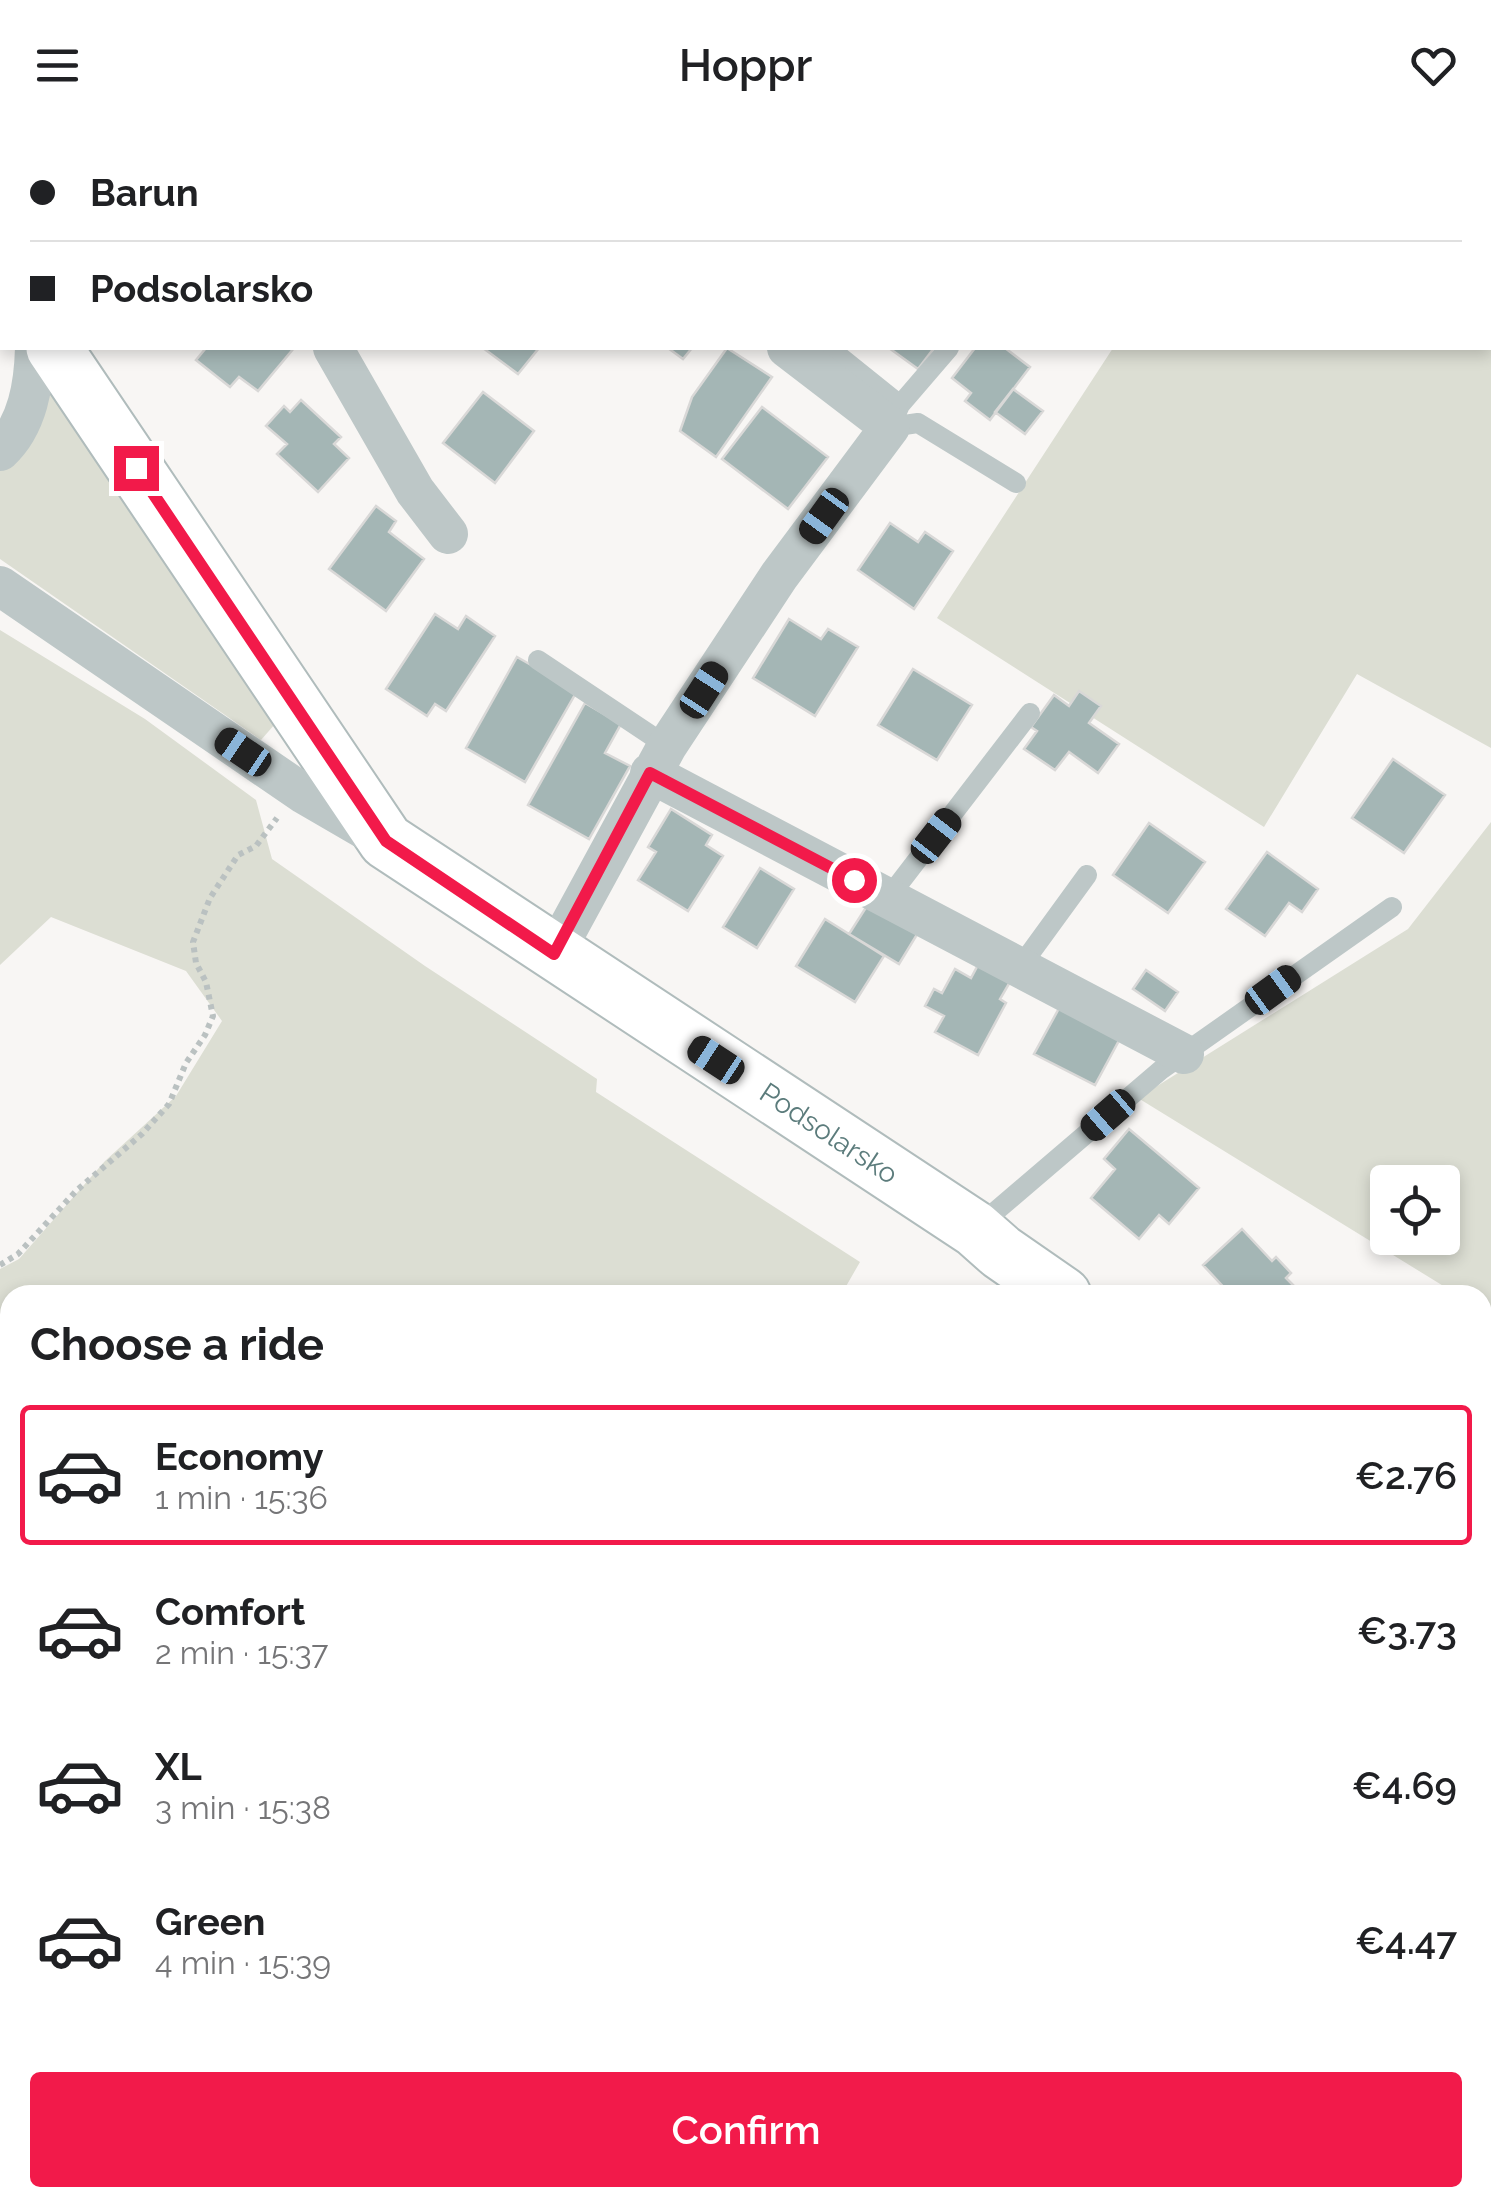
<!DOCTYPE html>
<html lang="en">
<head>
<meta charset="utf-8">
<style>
  :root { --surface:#fff; --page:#f2f2f2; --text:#202124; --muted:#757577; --line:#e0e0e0; --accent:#f21a4a }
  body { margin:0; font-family:Raleway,sans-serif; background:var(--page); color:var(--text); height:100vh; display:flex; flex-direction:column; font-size:38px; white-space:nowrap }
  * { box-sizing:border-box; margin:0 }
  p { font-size:32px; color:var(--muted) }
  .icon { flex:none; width:55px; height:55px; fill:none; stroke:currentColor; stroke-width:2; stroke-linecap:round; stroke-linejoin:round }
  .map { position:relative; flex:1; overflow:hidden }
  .panel { position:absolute; left:0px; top:1155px; width:1492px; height:922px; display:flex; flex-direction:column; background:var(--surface); border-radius:30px 30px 0 0; box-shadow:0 5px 15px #0003 }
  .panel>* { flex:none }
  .top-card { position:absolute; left:0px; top:0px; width:1492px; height:220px; box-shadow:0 5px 15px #0003; display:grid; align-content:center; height:220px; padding:0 30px; background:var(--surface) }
  .buttons { position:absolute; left:1370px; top:1035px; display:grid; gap:20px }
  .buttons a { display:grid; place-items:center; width:90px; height:90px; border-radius:10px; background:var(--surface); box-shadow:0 5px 15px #0003; font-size:50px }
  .end { position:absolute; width:45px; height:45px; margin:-22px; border:12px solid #f21a4a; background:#fff; box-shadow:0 0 0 5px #fff }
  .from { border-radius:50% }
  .car { position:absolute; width:30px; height:60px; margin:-30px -15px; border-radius:12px; box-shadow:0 0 8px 2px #0007; background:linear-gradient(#222 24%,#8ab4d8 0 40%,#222 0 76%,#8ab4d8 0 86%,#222 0) }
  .top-card b { display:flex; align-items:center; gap:35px; height:95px; font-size:38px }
  .top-card b+b { border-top:2px solid var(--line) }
  .top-card i { width:25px; height:25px; background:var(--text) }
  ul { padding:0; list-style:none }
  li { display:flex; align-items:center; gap:30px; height:140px; margin:0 20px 15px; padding:0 10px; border:5px solid transparent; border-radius:10px }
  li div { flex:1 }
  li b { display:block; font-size:38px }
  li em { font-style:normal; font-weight:600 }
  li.selected { border-color:var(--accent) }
  li>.icon { width:90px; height:90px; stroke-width:1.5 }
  h2 { padding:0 30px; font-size:45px; line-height:120px }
  .cta { display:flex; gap:20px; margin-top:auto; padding:20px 30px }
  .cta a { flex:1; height:115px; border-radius:10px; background:var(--accent); color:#fff; font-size:40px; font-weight:600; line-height:115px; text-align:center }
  header { display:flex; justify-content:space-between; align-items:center; height:130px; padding:0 30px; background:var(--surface); font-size:45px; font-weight:600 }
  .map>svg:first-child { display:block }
</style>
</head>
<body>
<header><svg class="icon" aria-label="menu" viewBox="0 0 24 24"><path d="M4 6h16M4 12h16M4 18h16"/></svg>Hoppr<svg class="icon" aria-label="heart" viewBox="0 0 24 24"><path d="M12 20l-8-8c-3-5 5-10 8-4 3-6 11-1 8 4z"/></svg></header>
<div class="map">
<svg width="1491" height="2077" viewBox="0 0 1491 2077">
  <rect width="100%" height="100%" fill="#f8f6f4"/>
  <path fill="#dcded3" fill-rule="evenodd" d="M920,0h571v618l-134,-74 -93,153 -327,-209 176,-270h377v-216z
    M52,247l230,339 -21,24 -261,-181v-88l13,-10z
    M0,500l145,89 111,81 16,59 153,107 172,113 -1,13 264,170 -19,33h-831v802l-10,-9v-819l19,-10 86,-98 71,-65 46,-75 -36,-50 -135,-54 -51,48z
    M1491,692v584l-8,-6 -1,-105h-24l-320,-197 270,-169zM1388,1052h54v56h-54z
    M1483,1700l8,10v367h-838l9,-9h820z
    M124,2068h280l-10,9h-259z"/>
  <path fill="#a4b6b5" stroke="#d9d8d7" stroke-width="2.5" d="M844,0h44l3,2h-48z
    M206,218h88l-36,43 -19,-14 -9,10 -34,-27z
    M483,218h56l-21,26z
    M668,218h24l-9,11z
    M727,218l45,29 -56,80 -36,-26 12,-34z
    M889,218h45l-16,21z
    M975,218h30l25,19 -40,53 -25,-19 6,-8 -19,-15z
    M1013,259l30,22 -18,23 -30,-22z
    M483,262l51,39 -39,52 -52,-40z
    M301,270l40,37 -7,7 15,14 -31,34 -41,-38 10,-10 -21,-18 18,-20 6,6z
    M762,277l66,50 -40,52 -66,-50z
    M376,376l20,15 -7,11 35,27 -38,52 -57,-42z
    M890,393l28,19 7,-10 28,19 -39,58 -56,-39z
    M435,484l23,15 8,-13 29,20 -49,75 -11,-7 -8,12 -41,-27z
    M789,489l32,20 7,-10 30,18 -43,69 -62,-38z
    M517,527l60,34 -52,91 -59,-34z
    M913,539l59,36 -35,55 -59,-35z
    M1079,561l22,15 -12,17 30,21 -21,29 -29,-21 -14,18 -31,-21 13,-18 -6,-4 23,-32 15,11z
    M585,573l36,21 -16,29 25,13 -41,73 -61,-34z
    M1393,629l52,36 -41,58 -52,-35z
    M671,679l41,26 -6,10 17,11 -35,55 -50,-31 18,-28 -8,-5z
    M1149,693l56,39 -37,51 -55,-38z
    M1267,722l51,37 -16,23 -13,-9 -24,33 -39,-27z
    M760,738l34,21 -37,59 -34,-21z
    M872,768l49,30 -22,36 -50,-30z
    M825,789l59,37 -29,46 -59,-36z
    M978,835l32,17 -10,17 6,4 -28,52 -43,-23 9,-16 -19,-10 9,-17 8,4 13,-24 16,9z
    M1146,840l32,22 -13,19 -32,-22z
    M1063,871l60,32 -28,52 -61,-31z
    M1129,999l70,59 -30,36 -10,-9 -20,24 -48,-41 24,-29 -11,-10z
    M1242,1099l30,32 4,-4 15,16 -5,5 9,9 -9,8h-55l-28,-30z
    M1491,1331v54l-9,-15v-19l7,-6 -5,-8z
    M1491,1525v34l-9,-9v-17z"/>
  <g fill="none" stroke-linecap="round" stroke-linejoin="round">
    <g stroke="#b0bcbc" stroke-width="59">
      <g id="secondary">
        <path d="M0,138l2,4"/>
        <path id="s1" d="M54,218l332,493 589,388 26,23 62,43"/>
        <path d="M1482,1642l9,10"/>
      </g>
    </g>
    <path stroke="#bac1c1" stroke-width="6" stroke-dasharray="5 5" stroke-linecap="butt" d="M0,1135l18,-11 58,-63 66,-57 27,-30 17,-41 19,-28 8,-19 -7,-34 -10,-19 -3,-21 17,-44 28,-43 18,-9 21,-28
      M0,1984l10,9
      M89,2068l10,9"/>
    <path stroke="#bdc7c7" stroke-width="20" d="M354,2l2,-2
      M829,218l71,57
      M890,297l28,-4 98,60
      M890,297l10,-22 49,-57
      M538,530l129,86
      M888,768l142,-185
      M1020,837l67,-92
      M976,1098l186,-159 230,-162"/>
    <path stroke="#bdc7c7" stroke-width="40" d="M333,218l82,143 33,43
      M0,321c28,-26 34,-67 35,-103
      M0,456l304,208 74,43
      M650,643l534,281
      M554,824l113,-208 112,-170 111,-149 -103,-79
      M1482,1463l9,13"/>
    <use href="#secondary" stroke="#fff" stroke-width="55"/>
  </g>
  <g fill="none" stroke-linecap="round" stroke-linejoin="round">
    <path stroke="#f21a4a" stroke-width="12" d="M136,338l250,373 168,113 96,-181 204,107"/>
  </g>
  <g text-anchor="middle" stroke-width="10" stroke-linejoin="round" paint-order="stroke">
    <g font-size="28" fill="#5c7c7c" stroke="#fff">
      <text dy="10" stroke="none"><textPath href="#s1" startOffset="1125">Podsolarsko</textPath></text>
    </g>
  </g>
</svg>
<div class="buttons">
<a><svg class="icon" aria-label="locate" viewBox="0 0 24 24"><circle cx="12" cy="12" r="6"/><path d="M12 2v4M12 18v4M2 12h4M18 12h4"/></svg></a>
</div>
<i class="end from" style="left:854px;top:750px"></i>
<i class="end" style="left:136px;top:338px"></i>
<i class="car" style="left:824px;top:386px;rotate:216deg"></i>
<i class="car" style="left:704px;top:560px;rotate:33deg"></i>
<i class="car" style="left:243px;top:622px;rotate:304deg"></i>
<i class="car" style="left:936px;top:706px;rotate:38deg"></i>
<i class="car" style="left:1273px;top:860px;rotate:54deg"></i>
<i class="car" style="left:716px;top:930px;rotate:303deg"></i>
<i class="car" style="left:1108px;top:985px;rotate:229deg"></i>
<div class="top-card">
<b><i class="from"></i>Barun</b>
<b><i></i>Podsolarsko</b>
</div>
<section class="panel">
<h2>Choose a ride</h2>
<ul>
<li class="selected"><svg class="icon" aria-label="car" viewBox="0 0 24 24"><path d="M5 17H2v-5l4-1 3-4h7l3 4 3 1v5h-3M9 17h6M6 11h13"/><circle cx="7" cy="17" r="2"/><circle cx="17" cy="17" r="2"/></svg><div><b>Economy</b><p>1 min · 15:36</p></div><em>€2.76</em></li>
<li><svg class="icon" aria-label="car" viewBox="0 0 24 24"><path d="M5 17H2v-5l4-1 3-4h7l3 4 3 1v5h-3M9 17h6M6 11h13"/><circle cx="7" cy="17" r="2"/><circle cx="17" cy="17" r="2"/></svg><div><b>Comfort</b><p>2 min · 15:37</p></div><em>€3.73</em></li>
<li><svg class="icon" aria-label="car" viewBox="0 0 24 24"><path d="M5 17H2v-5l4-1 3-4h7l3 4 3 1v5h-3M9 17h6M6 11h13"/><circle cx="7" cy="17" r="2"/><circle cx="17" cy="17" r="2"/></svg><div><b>XL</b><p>3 min · 15:38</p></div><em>€4.69</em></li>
<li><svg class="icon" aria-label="car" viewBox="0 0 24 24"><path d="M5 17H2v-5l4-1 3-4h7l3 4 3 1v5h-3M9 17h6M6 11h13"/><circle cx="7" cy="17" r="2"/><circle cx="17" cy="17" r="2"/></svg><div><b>Green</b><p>4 min · 15:39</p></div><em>€4.47</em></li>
</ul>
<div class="cta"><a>Confirm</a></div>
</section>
</div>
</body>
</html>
